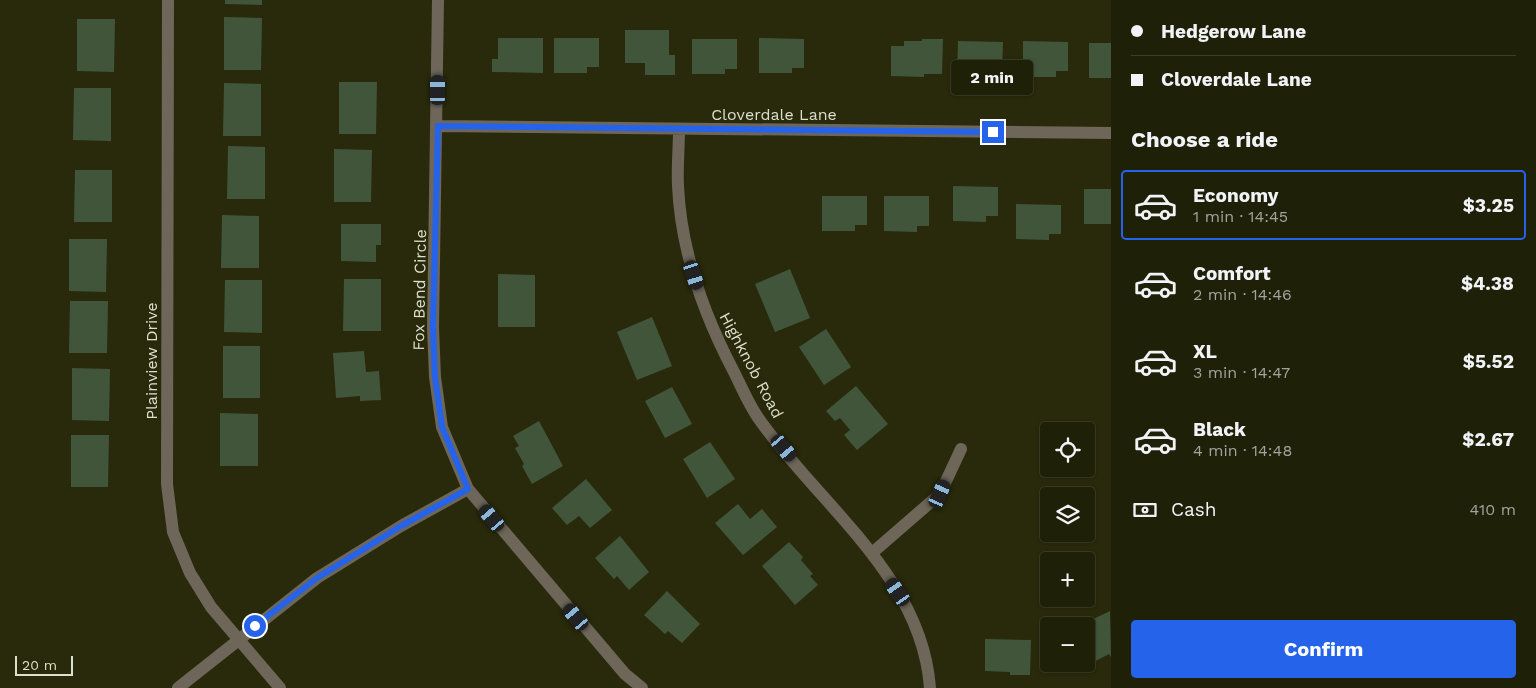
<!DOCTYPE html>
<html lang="en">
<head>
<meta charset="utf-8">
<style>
  :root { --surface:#1f2008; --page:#272812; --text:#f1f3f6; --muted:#a1a39c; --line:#3c3e29; --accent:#2563eb }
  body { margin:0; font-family:"Work Sans",sans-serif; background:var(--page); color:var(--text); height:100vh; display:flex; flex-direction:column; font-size:19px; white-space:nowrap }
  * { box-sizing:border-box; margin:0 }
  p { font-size:16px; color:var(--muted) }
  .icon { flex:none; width:28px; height:28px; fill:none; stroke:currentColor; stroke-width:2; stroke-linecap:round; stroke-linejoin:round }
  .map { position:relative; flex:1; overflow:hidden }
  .side { display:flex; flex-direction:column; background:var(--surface); width:425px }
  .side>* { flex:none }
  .hud { display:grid; align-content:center; height:110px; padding:0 20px; background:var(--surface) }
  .tools { position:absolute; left:1040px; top:422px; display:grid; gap:10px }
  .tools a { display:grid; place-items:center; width:55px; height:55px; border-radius:5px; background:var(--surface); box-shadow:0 1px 4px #0004,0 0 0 1px var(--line); font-size:25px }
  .scale { position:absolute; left:15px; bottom:12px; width:58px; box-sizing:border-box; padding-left:5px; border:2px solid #dddfcd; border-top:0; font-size:14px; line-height:18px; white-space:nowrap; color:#dddfcd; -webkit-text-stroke:4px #292a0b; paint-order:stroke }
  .end { position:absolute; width:22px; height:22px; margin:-11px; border:6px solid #2563eb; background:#fff; box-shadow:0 0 0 2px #fff }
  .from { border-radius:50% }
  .bubble { position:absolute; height:35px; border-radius:5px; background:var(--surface); box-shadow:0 1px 4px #0004,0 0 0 1px var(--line); font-size:16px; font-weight:700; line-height:35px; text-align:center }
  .car { position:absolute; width:15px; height:30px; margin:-15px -8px; border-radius:6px; box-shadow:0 0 4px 1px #0007; background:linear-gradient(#222 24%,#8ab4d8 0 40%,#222 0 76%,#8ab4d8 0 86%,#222 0) }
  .hud b { display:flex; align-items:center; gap:18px; height:48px; font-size:19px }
  .hud b+b { border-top:1px solid var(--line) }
  .hud i { width:12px; height:12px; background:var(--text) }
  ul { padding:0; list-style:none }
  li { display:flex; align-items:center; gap:15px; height:70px; margin:0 10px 8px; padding:0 10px; border:2px solid transparent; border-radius:5px }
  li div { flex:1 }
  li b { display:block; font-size:19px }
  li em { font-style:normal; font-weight:700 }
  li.active { border-color:var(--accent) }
  li>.icon { width:45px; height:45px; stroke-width:1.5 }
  h2 { padding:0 20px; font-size:22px; line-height:60px }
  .pay { display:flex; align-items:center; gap:12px; height:55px; padding:0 20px; font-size:19px }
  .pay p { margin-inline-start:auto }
  .button { display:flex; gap:10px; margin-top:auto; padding:10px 20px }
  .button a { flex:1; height:58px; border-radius:5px; background:var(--accent); color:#fff; font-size:20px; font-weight:700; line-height:58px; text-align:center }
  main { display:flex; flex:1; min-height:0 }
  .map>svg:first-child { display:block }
</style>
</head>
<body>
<main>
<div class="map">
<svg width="1111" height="688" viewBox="0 0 1111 688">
  <rect width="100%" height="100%" fill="#292a0b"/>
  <path fill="#41553b" d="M225,0h37v5l-37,-1z
    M224,17l38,1 -1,52h-37z
    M77,19h38l-1,53 -37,-1z
    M625,30h44v25h6v20h-30v-12h-20z
    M498,38h45v35l-51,-1v-13h6z
    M554,38h45v29h-12v6h-33z
    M759,38l45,1v29h-12v5h-33z
    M692,39h45v30h-12v5h-33z
    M922,39h21l-1,35h-18v3l-33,-1v-30h13v-5h18z
    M958,41l45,1 -1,29h-12v6h-33z
    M1023,41l45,1v29h-12v6h-33z
    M1089,43h22v35h-22z
    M339,82h38l-1,52h-37z
    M224,83l37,1v52h-38z
    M74,88h37v53l-38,-1z
    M228,146l37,1v52h-38z
    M334,149l38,1 -1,52h-37z
    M75,170h37v52h-38z
    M953,186l45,1v29h-12v6l-33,-1z
    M1084,189h27v35h-27z
    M822,196h45v29h-12v6h-33z
    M884,196h45v30h-12v6l-33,-1z
    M1016,204l45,1v29h-12v6l-33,-1z
    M222,215l37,1v52h-38z
    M341,224h40v21h-5v17l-35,-1z
    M69,239h38l-1,53 -37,-1z
    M790,269l20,49 -35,14 -20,-48z
    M498,274l37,1v52h-37z
    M344,279h37v52h-38z
    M225,280h37v53l-38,-1z
    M70,301h38l-1,52h-38z
    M652,317l20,49 -35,14 -20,-48z
    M826,329l25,38 -27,18 -25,-38z
    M223,346h37v52h-37z
    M364,351l2,21 13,-1 2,29 -21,1v-5l-24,2 -3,-45z
    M72,368l38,1 -1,52 -37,-1z
    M856,386l32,38 -31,26 -13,-15 6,-5 -10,-12 -5,3 -9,-10z
    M672,387l20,37 -27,14 -20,-37z
    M220,413l38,1v52h-38z
    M539,421l24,45 -31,18 -10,-18 2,-2 -9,-16 4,-2 -6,-10z
    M71,435h38l-1,52h-37z
    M710,442l25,37 -28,19 -24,-39z
    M586,479l26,31 -22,18 -11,-12 -12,9 -15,-17z
    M738,504l12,15 12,-10 15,18 -34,28 -28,-32z
    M620,536l29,36 -20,18 -12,-14 -3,3 -19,-21z
    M789,542l14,15 -2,3 12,14 -3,2 8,9 -23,20 -33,-39z
    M667,591l33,33 -18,19 -14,-12 -3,3 -21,-19z
    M1110,611l1,46 -2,-3 -25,13 -2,-3h4v-38h-7z
    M985,639l46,1 -1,35h-20v-3l-25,-1z"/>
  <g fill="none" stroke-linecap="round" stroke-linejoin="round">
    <path stroke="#6d6659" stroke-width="12" d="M168,0l-1,484 6,48 17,41 21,34 69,81
      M438,0l-5,327 2,50 7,50 26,62 157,185 17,14
      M438,126l673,7
      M679,130c0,18 -2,37 -1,56 3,66 26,129 56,186 8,16 15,33 25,47 60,86 163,157 171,269
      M872,553l68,-59 21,-45
      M178,688l139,-110 84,-52 67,-37"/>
  </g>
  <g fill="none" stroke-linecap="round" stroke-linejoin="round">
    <path stroke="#2563eb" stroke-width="6" d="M255,626l62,-48 84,-52 67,-37 -26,-62 -7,-50 -2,-50 5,-201 555,6"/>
  </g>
  <g text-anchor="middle" stroke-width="4.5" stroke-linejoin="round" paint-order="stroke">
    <g font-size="16" fill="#dddfcd" stroke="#292a0b">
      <text x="774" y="120">Cloverdale Lane</text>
      <text transform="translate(419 290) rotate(-89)" y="6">Fox Bend Circle</text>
      <text transform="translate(151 361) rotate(-90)" y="6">Plainview Drive</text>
      <text transform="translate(752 365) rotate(62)" y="6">Highknob Road</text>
    </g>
  </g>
</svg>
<div class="tools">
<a><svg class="icon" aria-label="locate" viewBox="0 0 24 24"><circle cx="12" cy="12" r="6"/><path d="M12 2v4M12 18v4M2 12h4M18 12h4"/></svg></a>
<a><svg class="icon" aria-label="layers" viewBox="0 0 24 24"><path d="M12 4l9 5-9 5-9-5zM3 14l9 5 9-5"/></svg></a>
<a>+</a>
<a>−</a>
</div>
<div class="scale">20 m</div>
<i class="end from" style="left:255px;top:626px"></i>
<i class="end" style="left:993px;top:132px"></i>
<div class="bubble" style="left:951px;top:60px;width:82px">2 min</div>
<i class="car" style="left:438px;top:90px;rotate:0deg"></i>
<i class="car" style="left:694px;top:275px;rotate:162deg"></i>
<i class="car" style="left:784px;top:448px;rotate:140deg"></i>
<i class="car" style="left:940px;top:494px;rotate:24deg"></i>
<i class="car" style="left:492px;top:518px;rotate:320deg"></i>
<i class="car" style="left:898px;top:592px;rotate:325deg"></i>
<i class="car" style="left:576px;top:617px;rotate:320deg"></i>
</div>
<section class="side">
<div class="hud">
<b><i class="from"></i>Hedgerow Lane</b>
<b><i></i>Cloverdale Lane</b>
</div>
<h2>Choose a ride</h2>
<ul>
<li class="active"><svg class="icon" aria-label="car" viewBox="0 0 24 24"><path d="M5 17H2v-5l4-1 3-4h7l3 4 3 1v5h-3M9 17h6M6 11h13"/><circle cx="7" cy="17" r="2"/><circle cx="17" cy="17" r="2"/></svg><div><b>Economy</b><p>1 min · 14:45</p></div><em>$3.25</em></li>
<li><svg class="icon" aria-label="car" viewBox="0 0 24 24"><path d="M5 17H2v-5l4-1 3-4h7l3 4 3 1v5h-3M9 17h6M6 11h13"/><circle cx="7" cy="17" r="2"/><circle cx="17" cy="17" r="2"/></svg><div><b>Comfort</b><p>2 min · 14:46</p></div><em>$4.38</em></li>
<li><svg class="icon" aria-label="car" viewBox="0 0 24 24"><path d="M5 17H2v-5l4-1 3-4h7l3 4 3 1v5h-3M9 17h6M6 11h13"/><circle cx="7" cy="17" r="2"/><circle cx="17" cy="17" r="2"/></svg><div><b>XL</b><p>3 min · 14:47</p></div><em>$5.52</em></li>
<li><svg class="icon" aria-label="car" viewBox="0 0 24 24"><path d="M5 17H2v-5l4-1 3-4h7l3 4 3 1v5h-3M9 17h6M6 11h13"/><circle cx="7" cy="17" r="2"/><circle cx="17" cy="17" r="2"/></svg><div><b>Black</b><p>4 min · 14:48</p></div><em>$2.67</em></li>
</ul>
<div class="pay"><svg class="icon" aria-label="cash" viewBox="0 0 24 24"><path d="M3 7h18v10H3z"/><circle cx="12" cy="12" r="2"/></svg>Cash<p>410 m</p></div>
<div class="button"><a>Confirm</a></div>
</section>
</main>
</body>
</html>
